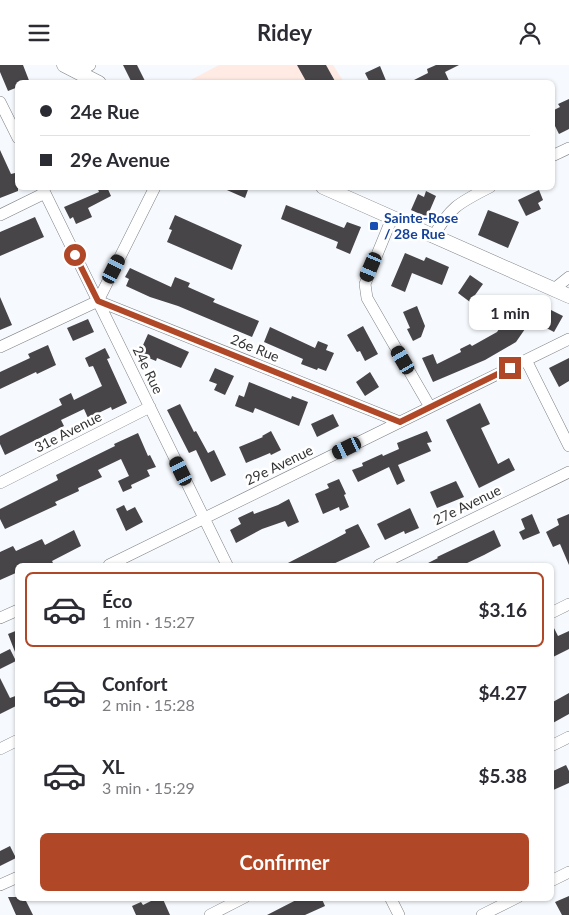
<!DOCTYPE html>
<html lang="fr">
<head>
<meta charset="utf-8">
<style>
  :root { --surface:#fff; --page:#f2f2f3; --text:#2b2b33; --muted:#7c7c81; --line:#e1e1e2; --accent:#b04727 }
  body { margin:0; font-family:Lato,sans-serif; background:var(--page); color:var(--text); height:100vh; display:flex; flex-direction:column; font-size:19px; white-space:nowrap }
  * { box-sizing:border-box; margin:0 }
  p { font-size:16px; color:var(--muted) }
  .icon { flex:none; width:28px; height:28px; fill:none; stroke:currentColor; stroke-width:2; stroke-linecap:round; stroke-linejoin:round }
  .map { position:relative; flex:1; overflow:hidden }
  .details { position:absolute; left:15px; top:498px; width:539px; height:338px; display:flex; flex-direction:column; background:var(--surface); border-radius:8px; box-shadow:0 1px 4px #0004 }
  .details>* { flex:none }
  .guide { position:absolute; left:15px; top:15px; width:540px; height:110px; border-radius:8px; box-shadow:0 1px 4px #0004; display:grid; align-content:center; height:110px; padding:0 25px; background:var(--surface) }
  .end { position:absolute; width:22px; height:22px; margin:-11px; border:6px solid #b04727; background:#fff; box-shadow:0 0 0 2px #fff }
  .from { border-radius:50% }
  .bubble { position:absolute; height:35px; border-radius:8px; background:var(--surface); box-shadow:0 1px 4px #0004; font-size:16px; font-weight:700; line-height:35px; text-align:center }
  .car { position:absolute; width:15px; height:30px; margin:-15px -8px; border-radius:6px; box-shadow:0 0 4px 1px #0007; background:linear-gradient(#222 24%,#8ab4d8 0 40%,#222 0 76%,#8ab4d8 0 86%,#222 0) }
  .guide b { display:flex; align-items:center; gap:18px; height:48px; font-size:19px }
  .guide b+b { border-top:1px solid var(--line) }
  .guide i { width:12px; height:12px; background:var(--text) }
  ul { padding:9px 0 0; list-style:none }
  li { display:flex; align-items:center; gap:15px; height:75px; margin:0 10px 8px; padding:0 15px; border:2px solid transparent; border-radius:8px }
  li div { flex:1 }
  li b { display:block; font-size:19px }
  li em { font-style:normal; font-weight:700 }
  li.active { border-color:var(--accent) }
  li>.icon { width:45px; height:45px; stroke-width:1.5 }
  .button { display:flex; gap:10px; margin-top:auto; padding:10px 25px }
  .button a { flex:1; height:58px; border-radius:8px; background:var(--accent); color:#fff; font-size:20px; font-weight:700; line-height:58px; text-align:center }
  header { display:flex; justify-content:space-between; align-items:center; height:65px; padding:0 25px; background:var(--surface); font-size:22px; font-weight:700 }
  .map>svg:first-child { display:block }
</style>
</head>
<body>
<header><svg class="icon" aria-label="menu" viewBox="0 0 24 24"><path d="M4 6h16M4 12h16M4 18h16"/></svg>Ridey<svg class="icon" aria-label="person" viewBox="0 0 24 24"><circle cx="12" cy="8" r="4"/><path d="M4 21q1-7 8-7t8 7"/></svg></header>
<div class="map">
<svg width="569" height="850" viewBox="0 0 569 850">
  <rect width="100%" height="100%" fill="#f6f9fd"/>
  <path fill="#ffeae4" d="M219,0h114l11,17 -159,1z"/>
  <path fill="#484548" d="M0,0h23l7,18h-12v4l-10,4 -8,-19z
    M123,0h14l9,18h-14z
    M297,0h29l10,18h-29z
    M436,0h23l-14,7 5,11h-42l20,-10 -1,-4z
    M380,1l7,17h-17l-5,-10z
    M569,34v30l-10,5 -7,-14v-9l8,-4 -2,-3z
    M0,85l11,24 4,-1 3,6v12l-18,7z
    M97,122h10l4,9 -23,12 4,9 -16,7 -3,-7 -3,2 -6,-12 35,-15z
    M220,122h29l-4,11z
    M539,125l4,10 -5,3 3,6 -15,7 -8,-16z
    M426,126l10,5 -9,21 -16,-7 7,-16 6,3z
    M286,140l58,23 3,-6 14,5 -11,27 -14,-6 2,-6 -57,-23z
    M488,145l31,12 -11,26 -30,-13z
    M175,150l67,30 -10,25 -65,-28 5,-12 -3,-1z
    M35,152l9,20 -44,19v-24z
    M405,188l19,8 2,-4 23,10 -7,18 -30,-12 -7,19 -14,-6z
    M130,203l41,19 4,-10 15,6 -2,4 27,12 -2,3 46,19 -7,16 -74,-31 -28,-9 -24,-11 3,-7 -4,-2z
    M470,210l13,9 -13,18 -12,-9z
    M0,232l12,28 -12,5z
    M541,240l22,11 -9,16 -21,-11z
    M417,241l8,20 -4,11 -8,4 -6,-12 3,-1 -7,-16z
    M507,252l18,12 -9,13 -31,18 -52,22 -11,-24 11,-4 4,10 24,-12 -1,-3 10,-5 2,2 25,-14z
    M88,254l6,13 -21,9 -6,-13z
    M363,261l15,28 -13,7 -5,-10 -3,1 -10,-17z
    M270,262l45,21 3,-7 10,4 -2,5 8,3 -8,18 -8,-3 -1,2 -16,-6 2,-5 -39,-17z
    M148,269l41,18 -8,16 -24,-10 -1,3 -17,-7z
    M48,280l8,20 -19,9 -1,-2 -36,17v-17l30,-14 -2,-4z
    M105,283l5,10 -3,1 20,44 -15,7 -1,-3 -23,11 -4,-9 -23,11 3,6 -59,29 -5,-11v-8l62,-31 -3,-6 12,-6 3,7 28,-14 -9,-20 -4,1 -4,-9z
    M569,293v23l-10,6 -10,-19z
    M215,303l19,8 -9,19 -11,-5 3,-6 -8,-3z
    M370,307l9,15 -14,9 -9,-14z
    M249,317l42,17 1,-3 16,6 -9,24 -44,-18 -2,5 -18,-7 4,-11 5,2z
    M480,338l10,21 -9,4 17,36 11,-6 6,12 -36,18 -33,-68z
    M180,339l14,28 2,-1 12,22 6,-3 12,25 -15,7 -15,-32 -7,3 -22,-43z
    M333,349l6,12 -22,11 -6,-13z
    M271,366l10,19 -10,5 -1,-2 -24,10 -7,-16 24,-10 -1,-1z
    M427,366l5,11 -5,1 4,8 -33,14 7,16 -8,4 -8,-18 -31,15 -6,-12 11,-4 -1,-3 20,-9 1,2 16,-7 -2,-6z
    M138,368l10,23 2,-1 6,12 -9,3 3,6 -19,9 1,3 -9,4 -5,-11 11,-5 -8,-17 -23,11 4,7 -24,11 1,3 -24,11 2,3 -52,24 -5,-10v-10l58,-29 -2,-5 59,-29 -1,-2z
    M339,414l7,15 -2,1 5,12 -9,4 -1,-4 -16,7 -8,-20 14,-6 -2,-4z
    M456,416l8,16 -27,11 -7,-16z
    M289,434l10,23 -11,5 -3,-6 -23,8 -26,14 -6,-13 11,-6 -3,-6 15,-7 1,3 24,-9z
    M124,440l3,6 8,-4 8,15 -17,9 -10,-22z
    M410,443l9,20 -14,6 -1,-3 -19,9 -8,-16z
    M532,449l8,19 -17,7 -4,-8 6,-3 -4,-10z
    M569,449v51l-9,-21 -7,3 -7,-15 13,-7 -2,-6z
    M358,459l12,23 -39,18h-47l45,-23 17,-9 -1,-3z
    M74,465l7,16 -29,15 1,2 -5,2h-30v7l-18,8v-28l13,-6 3,5 26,-12 3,6z
    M494,465l7,16 -17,9 -21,10h-39l14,-7 -1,-1z
    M551,557l7,14 11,-5v18l-18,9z
    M18,565v27h-1l-9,-23z
    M10,584l6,12 -16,8v-15z
    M0,613l10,20 8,-3v10l-18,9z
    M569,628v21l-18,10v-21z
    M566,700l3,6v12l-18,8v-19z
    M10,781l6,12 -16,8v-15z
    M569,831v19h-7l-7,-13z
    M8,832h16l9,18h-17z
    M159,832h3l8,18h-34l-4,-9 9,-4 2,3z
    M302,832h19l4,9 -20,9h-38z"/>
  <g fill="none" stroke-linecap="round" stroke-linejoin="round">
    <g stroke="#7e8184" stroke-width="12">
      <path id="minor" d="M78,7l12,-7
        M0,37l18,36
        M552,91l17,-8
        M42,122l185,378
        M0,150l45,-22
        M392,153l-27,66 2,14 63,109
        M433,172c18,-31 26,-34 57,-50
        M554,224l15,-12
        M98,236l302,121
        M0,282l98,-46 57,-114
        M526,295l43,86
        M0,418l150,-76
        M109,500l460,-226
        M379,500l190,-93
        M551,548l18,-9
        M0,553l18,-8
        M551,681l18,-9
        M0,684l18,-9
        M551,816l18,-9
        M0,820l18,-8
        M390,832l9,18
        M210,850l35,-18
        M482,850l36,-18"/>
    </g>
    <g stroke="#7e8184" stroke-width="15">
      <path id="tertiary" d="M64,0l35,18
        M323,122l246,109"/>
    </g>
    <use href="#minor" stroke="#fff" stroke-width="11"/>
    <use href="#tertiary" stroke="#fff" stroke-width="14"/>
  </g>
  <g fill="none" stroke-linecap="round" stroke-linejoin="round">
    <path stroke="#b04727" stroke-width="6" d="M75,190l23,46 302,121 110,-54"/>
  </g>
  <rect fill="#1a4fb4" stroke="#fff" stroke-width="2" x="369" y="156" width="10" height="10" rx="2.5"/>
  <g text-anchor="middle" stroke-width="5" stroke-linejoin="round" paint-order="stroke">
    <g font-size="14" font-weight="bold" fill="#164399" stroke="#fff" text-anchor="start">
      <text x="384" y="158">Sainte-Rose<tspan x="384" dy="16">/ 28e Rue</tspan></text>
    </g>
    <g font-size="14" fill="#323335" stroke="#fff">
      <text transform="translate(255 283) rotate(22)" y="5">26e Rue</text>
      <text transform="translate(148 305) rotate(64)" y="5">24e Rue</text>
      <text transform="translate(68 367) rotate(-27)" y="5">31e Avenue</text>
      <text transform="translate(279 400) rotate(-26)" y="5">29e Avenue</text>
      <text transform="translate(467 440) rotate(-26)" y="5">27e Avenue</text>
    </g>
  </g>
</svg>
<i class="end from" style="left:75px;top:190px"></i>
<i class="end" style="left:510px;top:303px"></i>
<div class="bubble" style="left:469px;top:230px;width:82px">1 min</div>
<i class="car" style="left:371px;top:202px;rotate:203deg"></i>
<i class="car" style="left:114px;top:204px;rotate:27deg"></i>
<i class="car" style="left:403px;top:295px;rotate:330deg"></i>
<i class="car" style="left:347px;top:383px;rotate:244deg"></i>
<i class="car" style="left:181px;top:406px;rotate:334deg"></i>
<div class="guide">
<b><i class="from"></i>24e Rue</b>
<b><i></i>29e Avenue</b>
</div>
<section class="details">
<ul>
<li class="active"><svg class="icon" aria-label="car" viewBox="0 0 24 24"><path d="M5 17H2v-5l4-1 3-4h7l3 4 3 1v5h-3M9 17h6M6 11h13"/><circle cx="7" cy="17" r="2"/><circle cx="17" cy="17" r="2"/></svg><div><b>Éco</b><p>1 min · 15:27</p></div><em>$3.16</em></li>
<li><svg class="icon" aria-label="car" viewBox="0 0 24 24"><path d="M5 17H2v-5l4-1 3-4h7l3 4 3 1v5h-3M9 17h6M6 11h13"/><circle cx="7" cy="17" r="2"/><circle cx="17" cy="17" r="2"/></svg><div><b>Confort</b><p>2 min · 15:28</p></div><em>$4.27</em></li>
<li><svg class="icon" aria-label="car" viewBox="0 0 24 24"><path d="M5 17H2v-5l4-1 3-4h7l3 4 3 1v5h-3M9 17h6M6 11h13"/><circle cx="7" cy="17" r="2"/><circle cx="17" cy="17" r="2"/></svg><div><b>XL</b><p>3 min · 15:29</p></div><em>$5.38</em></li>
</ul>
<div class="button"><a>Confirmer</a></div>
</section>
</div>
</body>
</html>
